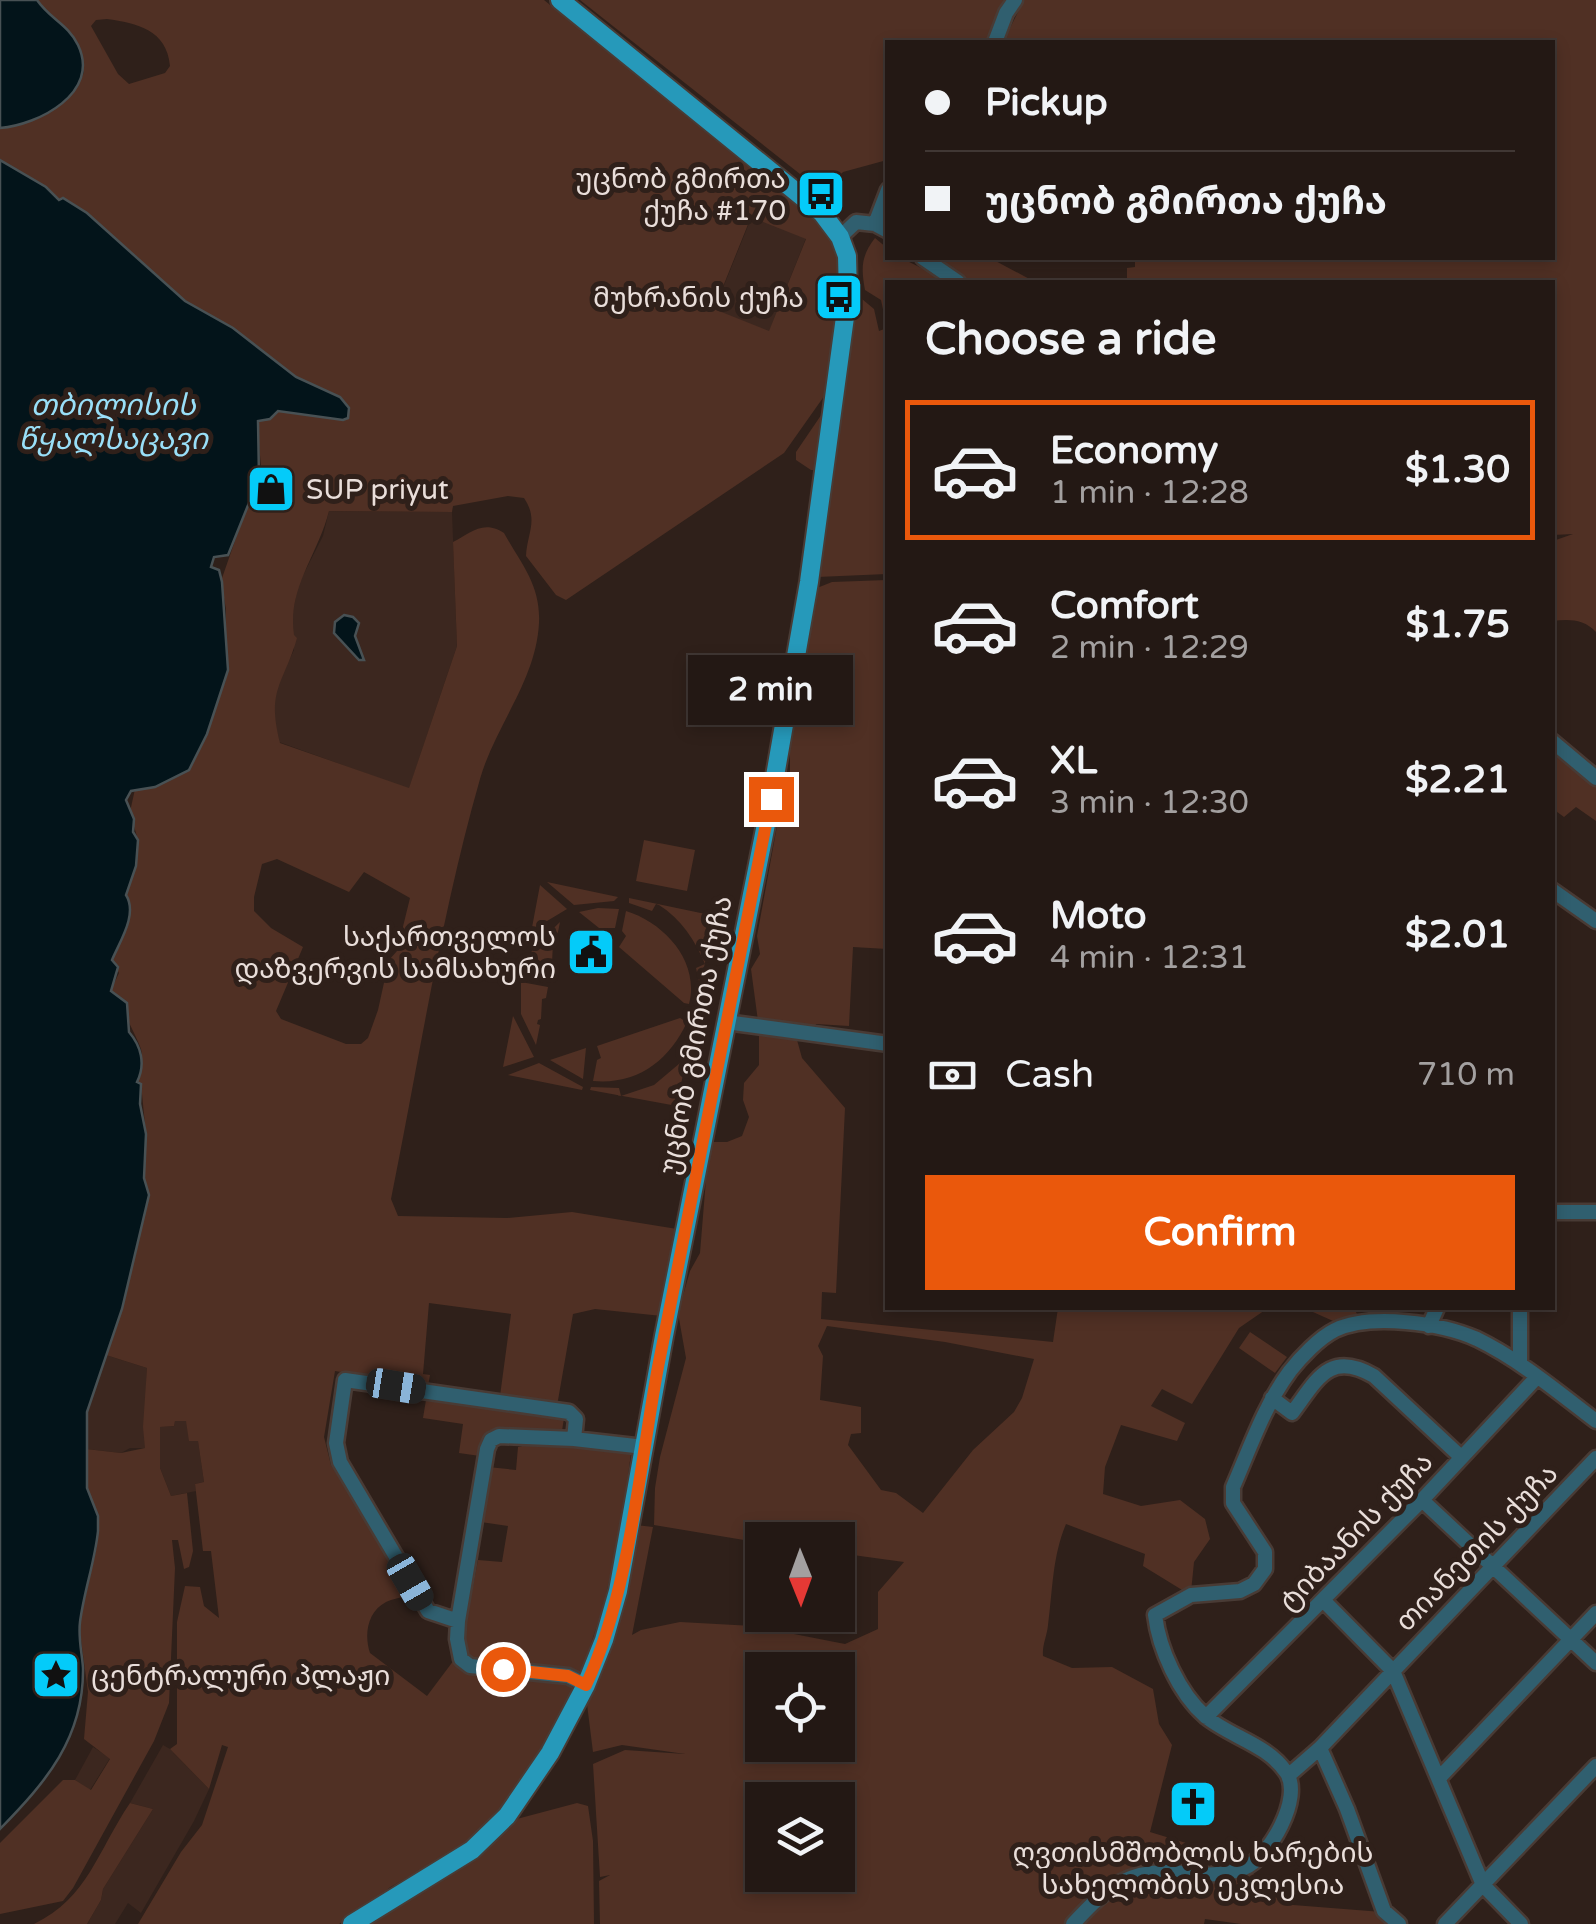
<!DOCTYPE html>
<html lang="en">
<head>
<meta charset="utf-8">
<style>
  :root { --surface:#231814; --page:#2b211d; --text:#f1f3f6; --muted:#a3a0a0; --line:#403734; --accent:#ea580c }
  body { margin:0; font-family:"Varela Round","Noto Sans Georgian",sans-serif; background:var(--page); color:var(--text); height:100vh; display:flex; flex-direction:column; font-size:38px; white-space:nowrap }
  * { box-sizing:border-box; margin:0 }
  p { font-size:32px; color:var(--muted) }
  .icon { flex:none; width:55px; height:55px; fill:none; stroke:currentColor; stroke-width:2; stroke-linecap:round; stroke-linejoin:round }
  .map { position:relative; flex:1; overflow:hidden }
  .panel { position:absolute; left:885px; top:280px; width:670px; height:1030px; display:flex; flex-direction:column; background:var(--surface); border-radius:0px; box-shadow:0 5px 15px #0003,0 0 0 2px var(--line) }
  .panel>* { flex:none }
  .banner { position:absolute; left:885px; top:40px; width:670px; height:220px; border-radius:0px; box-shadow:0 5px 15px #0003,0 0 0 2px var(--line); display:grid; align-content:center; height:220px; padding:0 40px; background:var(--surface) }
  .needle { width:65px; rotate:179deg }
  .buttons { position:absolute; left:745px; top:1522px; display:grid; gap:20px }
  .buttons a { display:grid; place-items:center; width:110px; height:110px; border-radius:0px; background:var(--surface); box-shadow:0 5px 15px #0003,0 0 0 2px var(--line); font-size:50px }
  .end { position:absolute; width:45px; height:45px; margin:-22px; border:12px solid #ea580c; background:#fff; box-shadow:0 0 0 5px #fff }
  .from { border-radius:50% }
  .bubble { position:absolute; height:70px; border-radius:0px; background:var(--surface); box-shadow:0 5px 15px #0003,0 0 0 2px var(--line); font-size:32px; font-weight:800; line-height:70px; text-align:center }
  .car { position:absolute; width:30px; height:60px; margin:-30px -15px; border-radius:12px; box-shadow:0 0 8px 2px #0007; background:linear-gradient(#222 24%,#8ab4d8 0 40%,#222 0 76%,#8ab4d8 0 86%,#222 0) }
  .banner b { display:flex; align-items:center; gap:35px; height:95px; font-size:38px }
  .banner b+b { border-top:2px solid var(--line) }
  .banner i { width:25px; height:25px; background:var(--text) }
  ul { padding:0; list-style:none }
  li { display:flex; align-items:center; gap:30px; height:140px; margin:0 20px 15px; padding:0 20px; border:5px solid transparent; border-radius:0px }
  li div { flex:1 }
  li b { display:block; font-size:38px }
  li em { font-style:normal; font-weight:800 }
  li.current { border-color:var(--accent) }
  li>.icon { width:90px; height:90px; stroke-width:1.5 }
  h2 { padding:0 40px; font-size:45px; line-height:120px }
  .pay { display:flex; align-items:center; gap:25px; height:110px; padding:0 40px; font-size:38px }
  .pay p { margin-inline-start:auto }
  .cta { display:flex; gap:20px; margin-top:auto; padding:20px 40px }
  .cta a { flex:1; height:115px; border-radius:0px; background:var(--accent); color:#fff; font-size:40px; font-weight:800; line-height:115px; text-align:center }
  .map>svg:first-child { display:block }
</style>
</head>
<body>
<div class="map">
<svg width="1596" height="1924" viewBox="0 0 1596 1924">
  <rect width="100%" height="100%" fill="#2f201a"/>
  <path fill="#3c271f" d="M752,216l54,22 -37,94 -55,-22z
    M329,511l123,1 5,134 -48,143 -130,-47 -4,-18v-35l19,-39 -2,-33 6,-32 25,-49z
    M106,1355l41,13 -2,80h-15l-9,5 -35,-4 1,-37z
    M175,1421h11l12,19 6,42 -9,2 1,7 -25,5 -11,-28 -1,-41 15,-1z
    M163,1745l7,4 39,40 -15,32 -53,92 -13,-10 -13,21h-28l14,-24 2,-11 50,-80 -23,-6z
    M93,1747l17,11 -20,32 -15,-10z"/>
  <path fill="#503024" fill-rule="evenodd" d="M37,0h507l282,230 17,34 -11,121 -48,68 -218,147 -10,-5 -30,-39c1,-23 13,-36 -2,-58l-16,-2 -55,10 -1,6 -123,-1c-11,44 -42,77 -35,124l3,3c-13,46 -31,51 -17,105l129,45 48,-142 -4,-104c17,-8 29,-23 51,-9 17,31 37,52 35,90 -3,58 -44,103 -59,156 -39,136 -61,281 -89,420l7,17 109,2 65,-6 105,17 -15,87 -67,-7 -22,5 -16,92 -57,-10 11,-82 -82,-11 -6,71 7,1 -2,11 -93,-15 -11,66 7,28 38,56 40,72c-8,6 -15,5 -23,9 -19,10 -22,33 -16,51l57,43 27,-36 12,-4 -3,-17 15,-79 24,2 6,-36 -27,-4 7,-55 28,3 2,-23c37,-10 76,0 113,6l-9,68 -18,83 -23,70 -57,108 -28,37 -24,22 -83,47 -13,13 -37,23h-201l43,-72 21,-27 26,-78 -6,-2 -13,44 -39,-40 7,-5v-122l8,-36 15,1 4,19 15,12 -8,-67h-8l-8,-67 9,-2 -6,-41h-9l-3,-20h-11l-1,5 -14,1v41l11,28 16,-3 6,58 -4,16 -5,2 -6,-29h-6l3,28 -6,135 -15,38 -81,147 -10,13 -63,13v-71l63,-63h12l16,10 19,-31 -26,-20 4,-47 -9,-67 18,-79 -10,-58 -1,-39 35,4 24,-5 -2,-21 4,-59 -41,-13 16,-46 27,-114 -5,-17 2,-44 -5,-50 -6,-2c5,-11 9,-21 6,-33 -3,-9 -26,-56 -30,-59l8,-17 -7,-12 18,-42 -4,-24 12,-40v-15l-8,-28 5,-23 19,-2 35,-17 18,-36 3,-17 16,-37v-71l-5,-28 40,-115 -4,-43 20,-13 16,2 -6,-42 -54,-42 -48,-27 -98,-88 -24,-15 -3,3 -14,-14 -46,-27v-32c34,-2 73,-24 84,-56l-27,-51 -10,-7zM107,19c30,4 60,11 63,47l-5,7 -36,11 -11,-10 -27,-48 5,-6zM751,217l55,22 -37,92 -55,-22zM277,859l72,33 15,-20 46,26 -13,53 -8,9 -11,50 -10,28 -7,6h-15l-65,-25 -5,-8 27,-64 -32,-19 -17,-17v-14l8,-33z
    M580,0h430l-13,18 -9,24h-100l-1,118 -44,12 -19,21z
    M1024,0h572v632c-12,-13 -27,-13 -43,-11v-80l20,-7 -20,1 -1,-253h-425v-14l8,-1v-9h417v-216h-549z
    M875,238l12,10 1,10h13l49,24h-62l-1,292 -70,3 39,-283 18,15 5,22 8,-3 -6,-28 -16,-10c-4,-22 -4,-34 10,-52z
    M936,258h54l45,24h-63z
    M828,405l-10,65h-7l-15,-10v-8z
    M887,580v369l-34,-2 -4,79 -33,-2 -2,6 -56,-9 -7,-52 9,-15 -3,-18 20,-110 13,-41v-45l15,-65 7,-85 20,-8z
    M1552,747l44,35v39l-20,-14 -12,10 -11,-8z
    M644,840l51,10 -8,41 -51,-10z
    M547,882l71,15 -4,4 -40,4z
    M540,885l27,24 -20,12 -17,17z
    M629,898l86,18 -15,70 -4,-18 9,-4c-10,-24 -24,-45 -46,-59l-3,-1 -4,7 -23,-8z
    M598,908l21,1 -4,19h-16l-20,-16z
    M626,911c39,12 74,51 63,93l-5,-1 -65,-56 7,-11 -4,-5z
    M560,922l-4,20h-3l-1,21h-3v17l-26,-6 10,-26z
    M521,982l27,5 -2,11 -4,1 -1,20 -3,1 -1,4 3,1 -4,20 -15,-31z
    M513,1016l21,41 -31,10z
    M680,1018l7,4c-18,39 -50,63 -94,59l4,-21 4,-2 -4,-12z
    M759,1035l38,5 5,18 43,50 -9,185 -14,-1 -1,27 232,23 5,-34h210l-29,20 -47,76 -30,-15 -11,17 34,17 -8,18 -56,-16 -16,42 -2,27 38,12 39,-6 25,19 5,20 -16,23 -3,30 -4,1 -44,-27 2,-12 -79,-30c-14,34 -13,64 -18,101 -1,11 -6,20 -5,31l29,12 40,-1 41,22 6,35 13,21 -22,87 46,14 35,-1 22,15 -16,8 -89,1 -75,55h-473l-1,-43 11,-6 -10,2 -7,-113 32,-14 60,4 -63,-9 -29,7 -6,-48 29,-73 20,-106 17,2 -21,108 9,-5 39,-8 73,4 92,18 33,-15v-37l26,-30 -66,-9v-13h-76v3l-108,-18 1,-37 5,-31 26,-99 -8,-45 12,-42 10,-18 9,-111h18l15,-6 7,-19 -6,-17 1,-17 15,-18zM827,1326l118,16 89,17 -12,39 -8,14 -41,38 -50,63 -27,-20 -15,-3 -33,-45 3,-11 10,-1v-26l-41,-7 3,-44 -5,-10zM762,1670h76v75h-76zM762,1800h76v75h-76z
    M690,1037l-13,69 -87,-16 1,-3 28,1 2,8 33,-11 32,-27 -6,-6z
    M586,1048l-3,31 -33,-19z
    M539,1063l44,24 -1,3 -74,-15z
    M1304,1308h50l7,14 -19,3z
    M1250,1332l37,25 -12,16 -36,-25z
    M427,1394l137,24 -3,19 -71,-7 -4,3 -6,23 -21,-3 4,-29 -40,-6z
    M130,1803l23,6 -50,80 -2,11 -14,24h-53c54,-26 64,-74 96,-121z
    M577,1803l11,3 5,35 1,83h-231l121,-72 29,-32z
    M1250,1871l43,34 89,7 17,12h-158l-36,-5 -1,5h-124l17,-19 41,-29 86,5z"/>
  <path fill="#03141a" stroke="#485154" stroke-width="2.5" d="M0,0h37c13,19 31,24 41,45 23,48 -40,80 -78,83z
    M0,160l46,27 13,13 4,-2 24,15 98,88 48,27 63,49 44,20 9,11 -1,10 -5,2 -65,-9 -8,8 -12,2 1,57 -31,77 -14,2 -3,10 8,3 3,12 6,88 -21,64 -18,36 -34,17 -24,4 -5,9 8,19 -1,13 5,8 -2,26 -10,29c12,19 -6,46 -14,65l6,7 -7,24 16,12 2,29c12,14 17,32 8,50l4,2 -1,20 6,30 -2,44 5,17 -27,114 -35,103v76l11,28v15c-3,30 -14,60 -18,91 -2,16 2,31 3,46 1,70 -37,114 -83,161z
    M344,615l9,2 6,6 -4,13 9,24h-5l-25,-27 1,-11z"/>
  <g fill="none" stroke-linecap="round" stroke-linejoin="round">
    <g stroke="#493b35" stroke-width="19">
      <path id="minor" d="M995,42l11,-29 9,-13
        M875,224l13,-34
        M840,237l16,-15 19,2 13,7
        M923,258l35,24
        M1552,741l44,37
        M1552,890l44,31
        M726,1022l162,22
        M1552,1212h44
        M1520,1308v56
        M1429,1326l8,-18
        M1272,1398l20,15c25,-33 37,-63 82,-37l87,81
        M1422,1500l174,163
        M1323,1600l70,71 90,214 38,39
        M458,1621l-30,-10 -88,-149 -4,-19 9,-63 224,32 7,7 -2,20
        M586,1685l-18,-9 -98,-10 -9,-7 -4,-20 1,-18 29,-172 4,-9 8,-4 75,3 70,8
        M1206,1717l216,-217 115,-123
        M1320,1748l27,61 37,102 15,13
        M1289,1775l31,-27 276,-290
        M1440,1777l156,-164
        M1073,1924c35,-38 57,-57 111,-51 20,2 41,3 60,-5 25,-10 60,-71 42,-96 -19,-28 -56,-35 -81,-56 -26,-23 -46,-67 -50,-101l36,-20 49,-4 14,-7 11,-15v-17l-32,-49v-16c17,-39 31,-81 57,-116 11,-14 29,-33 45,-41 36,-17 106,-7 142,9 43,21 81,53 119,82
        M1445,1924l151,-158"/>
    </g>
    <g stroke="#493b35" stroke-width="22">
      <path id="major" d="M352,1924l120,-74 35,-34 43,-63 36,-68 18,-45 14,-49 46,-255 107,-537 38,-217 39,-287 -1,-39 -7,-19 -18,-24 -262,-213"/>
    </g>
    <use href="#minor" stroke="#305f6f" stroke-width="14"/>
    <use href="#major" stroke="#2699ba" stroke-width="18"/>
  </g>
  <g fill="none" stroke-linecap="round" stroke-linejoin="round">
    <path stroke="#ea580c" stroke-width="12" d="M503,1669l65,7 18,9c44,-94 53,-216 72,-318 36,-190 76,-379 113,-568"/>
  </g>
  <defs>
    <g id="bus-square" transform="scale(2.5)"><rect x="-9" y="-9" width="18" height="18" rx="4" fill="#04cbf9" stroke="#2f201a"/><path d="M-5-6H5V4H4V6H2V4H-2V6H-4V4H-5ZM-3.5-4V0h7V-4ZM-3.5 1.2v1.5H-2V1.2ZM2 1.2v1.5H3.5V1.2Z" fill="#111"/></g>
    <g id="shop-square" transform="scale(2.5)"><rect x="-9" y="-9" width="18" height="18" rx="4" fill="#04cbf9" stroke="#2f201a"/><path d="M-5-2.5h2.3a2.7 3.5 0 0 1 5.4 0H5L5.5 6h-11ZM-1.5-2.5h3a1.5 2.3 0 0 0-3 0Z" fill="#111"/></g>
    <g id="civic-square" transform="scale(2.5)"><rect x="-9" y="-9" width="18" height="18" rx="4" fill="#04cbf9" stroke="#2f201a"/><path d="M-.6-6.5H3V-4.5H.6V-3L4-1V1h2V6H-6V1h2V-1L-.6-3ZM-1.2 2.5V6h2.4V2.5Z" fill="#111"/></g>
    <g id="sight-square" transform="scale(2.5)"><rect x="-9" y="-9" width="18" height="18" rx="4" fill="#04cbf9" stroke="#2f201a"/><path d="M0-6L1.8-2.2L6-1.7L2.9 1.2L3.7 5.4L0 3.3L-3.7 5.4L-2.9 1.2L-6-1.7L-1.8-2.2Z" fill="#111"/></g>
    <g id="church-square" transform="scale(2.5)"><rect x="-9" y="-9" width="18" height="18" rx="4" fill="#04cbf9" stroke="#2f201a"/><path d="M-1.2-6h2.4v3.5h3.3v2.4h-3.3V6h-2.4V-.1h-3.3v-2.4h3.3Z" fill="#111"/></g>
  </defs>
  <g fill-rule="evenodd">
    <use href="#bus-square" x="821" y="194"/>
    <use href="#bus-square" x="839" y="297"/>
    <use href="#shop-square" x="271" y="489"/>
    <use href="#civic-square" x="591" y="952"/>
    <use href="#sight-square" x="56" y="1675"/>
    <use href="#church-square" x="1193" y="1804"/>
  </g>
  <g text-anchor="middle" stroke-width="10" stroke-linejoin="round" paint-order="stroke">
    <g font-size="28" fill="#e9deda" stroke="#2f201a" text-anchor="end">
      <text x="786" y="188">უცნობ გმირთა<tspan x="786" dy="32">ქუჩა #170</tspan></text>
      <text x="804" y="307">მუხრანის ქუჩა</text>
      <text x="306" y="499" text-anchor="start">SUP priyut</text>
      <text x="556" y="946">საქართველოს<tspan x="556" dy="32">დაზვერვის სამსახური</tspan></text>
      <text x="91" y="1685" text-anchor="start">ცენტრალური პლაჟი</text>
      <text x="1193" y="1862" text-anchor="middle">ღვთისმშობლის ხარების<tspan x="1193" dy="32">სახელობის ეკლესია</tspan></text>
    </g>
    <g font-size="28" fill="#e9deda" stroke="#2f201a">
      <text transform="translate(695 1035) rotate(-79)" y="10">უცნობ გმირთა ქუჩა</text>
      <text transform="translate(1355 1531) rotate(-46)" y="10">ტიბაანის ქუჩა</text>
      <text transform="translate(1476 1547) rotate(-46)" y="10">თიანეთის ქუჩა</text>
    </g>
    <g font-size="30" font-style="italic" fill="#99dff8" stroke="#2f201a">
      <text x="113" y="415">თბილისის<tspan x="113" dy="34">წყალსაცავი</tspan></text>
    </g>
  </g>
</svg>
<div class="buttons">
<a><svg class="needle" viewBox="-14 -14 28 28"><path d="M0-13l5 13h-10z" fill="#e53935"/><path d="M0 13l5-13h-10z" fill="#a3a0a0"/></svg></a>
<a><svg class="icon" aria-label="locate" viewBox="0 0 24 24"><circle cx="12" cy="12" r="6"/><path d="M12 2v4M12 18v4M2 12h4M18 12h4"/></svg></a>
<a><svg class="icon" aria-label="layers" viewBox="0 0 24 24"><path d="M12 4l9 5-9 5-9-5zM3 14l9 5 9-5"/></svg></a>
</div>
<i class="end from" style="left:503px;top:1669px"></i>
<i class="end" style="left:771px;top:799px"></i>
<div class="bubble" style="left:688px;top:655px;width:165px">2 min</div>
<i class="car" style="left:396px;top:1386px;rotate:99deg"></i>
<i class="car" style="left:410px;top:1582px;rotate:150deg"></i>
<div class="banner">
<b><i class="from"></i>Pickup</b>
<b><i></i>უცნობ გმირთა ქუჩა</b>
</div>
<section class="panel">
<h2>Choose a ride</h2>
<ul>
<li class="current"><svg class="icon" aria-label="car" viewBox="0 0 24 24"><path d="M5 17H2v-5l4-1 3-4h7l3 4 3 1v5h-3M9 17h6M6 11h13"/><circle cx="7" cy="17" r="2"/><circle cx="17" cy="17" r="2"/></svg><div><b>Economy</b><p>1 min · 12:28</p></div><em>$1.30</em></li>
<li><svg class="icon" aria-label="car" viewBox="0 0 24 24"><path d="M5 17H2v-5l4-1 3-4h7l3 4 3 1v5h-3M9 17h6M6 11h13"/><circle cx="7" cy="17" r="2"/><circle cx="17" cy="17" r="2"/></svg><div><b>Comfort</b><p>2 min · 12:29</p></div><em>$1.75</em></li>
<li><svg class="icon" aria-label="car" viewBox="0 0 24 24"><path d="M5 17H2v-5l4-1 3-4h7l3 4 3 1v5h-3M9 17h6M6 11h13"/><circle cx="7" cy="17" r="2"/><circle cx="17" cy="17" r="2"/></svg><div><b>XL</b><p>3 min · 12:30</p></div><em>$2.21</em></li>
<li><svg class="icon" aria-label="car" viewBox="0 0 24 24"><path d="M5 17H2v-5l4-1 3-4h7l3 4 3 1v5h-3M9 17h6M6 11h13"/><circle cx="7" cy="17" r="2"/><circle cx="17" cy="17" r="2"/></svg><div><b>Moto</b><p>4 min · 12:31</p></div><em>$2.01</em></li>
</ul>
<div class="pay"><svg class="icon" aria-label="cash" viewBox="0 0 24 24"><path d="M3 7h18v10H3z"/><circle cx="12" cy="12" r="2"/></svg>Cash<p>710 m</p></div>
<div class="cta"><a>Confirm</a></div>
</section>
</div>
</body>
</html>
